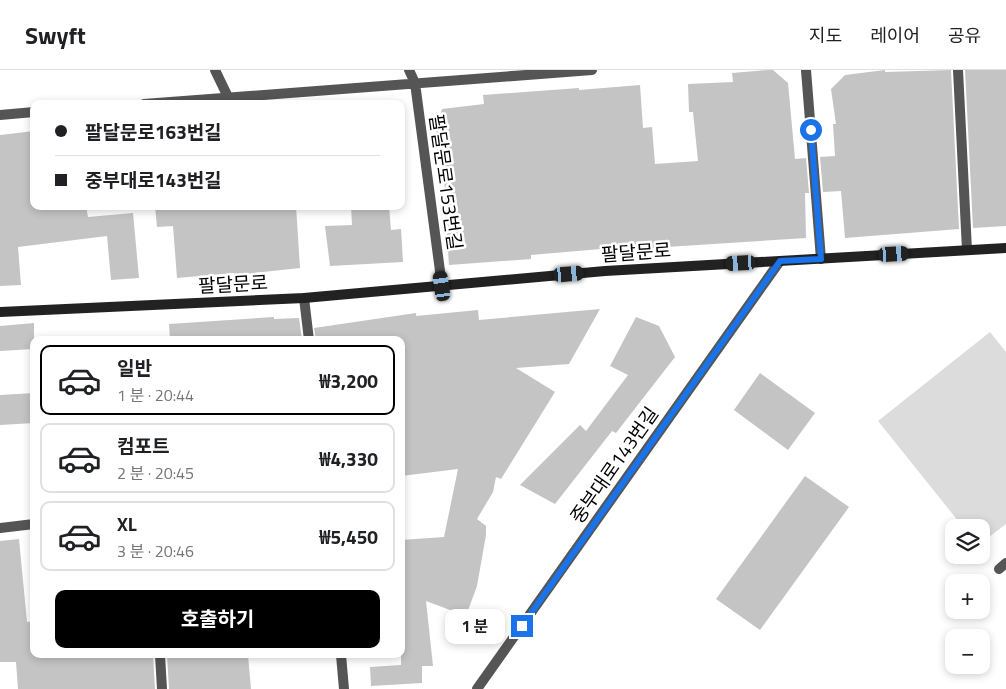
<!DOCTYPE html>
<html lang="ko">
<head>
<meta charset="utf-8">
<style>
  :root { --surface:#fff; --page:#f2f2f2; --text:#202124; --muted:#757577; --line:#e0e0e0; --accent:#000 }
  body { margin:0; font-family:"Titillium Web","Noto Sans KR",sans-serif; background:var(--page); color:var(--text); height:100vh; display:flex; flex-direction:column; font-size:19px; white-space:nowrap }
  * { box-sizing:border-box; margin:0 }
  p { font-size:16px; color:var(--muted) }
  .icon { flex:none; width:28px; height:28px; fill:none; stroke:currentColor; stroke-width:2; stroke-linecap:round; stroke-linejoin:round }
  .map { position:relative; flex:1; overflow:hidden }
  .sheet { position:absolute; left:30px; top:266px; width:375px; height:322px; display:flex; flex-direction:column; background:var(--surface); border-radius:10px; box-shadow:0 2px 8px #0003 }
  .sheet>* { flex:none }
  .banner { position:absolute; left:30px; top:30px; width:375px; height:110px; border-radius:10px; box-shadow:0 2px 8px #0003; display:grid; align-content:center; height:110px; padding:0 25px; background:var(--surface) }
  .fabs { position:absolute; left:945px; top:449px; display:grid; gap:10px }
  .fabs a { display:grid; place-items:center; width:45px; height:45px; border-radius:10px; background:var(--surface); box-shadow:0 2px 8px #0003; font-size:25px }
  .end { position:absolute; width:22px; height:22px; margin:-11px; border:6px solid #1a73e8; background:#fff; box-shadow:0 0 0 2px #fff }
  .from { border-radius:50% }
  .bubble { position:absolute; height:35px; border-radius:10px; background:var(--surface); box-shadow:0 2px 8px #0003; font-size:16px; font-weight:700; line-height:35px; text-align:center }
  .car { position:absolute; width:15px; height:30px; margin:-15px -8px; border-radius:6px; box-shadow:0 0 4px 1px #0007; background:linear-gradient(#222 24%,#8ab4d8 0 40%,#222 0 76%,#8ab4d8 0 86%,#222 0) }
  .banner b { display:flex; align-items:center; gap:18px; height:48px; font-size:19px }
  .banner b+b { border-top:1px solid var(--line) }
  .banner i { width:12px; height:12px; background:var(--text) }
  ul { padding:9px 0 0; list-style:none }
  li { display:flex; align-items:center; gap:15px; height:70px; margin:0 10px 8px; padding:0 15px; border:2px solid var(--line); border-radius:10px }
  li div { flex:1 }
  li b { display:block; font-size:19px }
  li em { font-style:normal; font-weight:700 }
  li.current { border-color:var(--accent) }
  li>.icon { width:45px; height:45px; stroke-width:1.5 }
  .button { display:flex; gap:10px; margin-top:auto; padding:10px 25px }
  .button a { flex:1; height:58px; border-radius:10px; background:var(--accent); color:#fff; font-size:20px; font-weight:700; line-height:58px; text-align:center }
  header { display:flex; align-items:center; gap:30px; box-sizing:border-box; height:70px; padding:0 25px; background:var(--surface); border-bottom:1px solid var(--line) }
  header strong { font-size:24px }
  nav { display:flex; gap:28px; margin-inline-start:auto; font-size:18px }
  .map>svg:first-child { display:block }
</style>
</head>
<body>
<header>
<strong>Swyft</strong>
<nav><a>지도</a><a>레이어</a><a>공유</a></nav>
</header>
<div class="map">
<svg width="1006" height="619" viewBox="0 0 1006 619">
  <rect width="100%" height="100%" fill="#fff"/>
  <path fill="#dcdcdc" d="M990,262l16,20v172l-25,19v-15l-18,-1 -85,-106z"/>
  <path fill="#c4c4c4" d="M768,0h5l15,13 7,76 11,-1 3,35h-4l1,45 -155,10 -13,-7 -3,5 -104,9v4l-82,6 -5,-69 2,-1 -10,-67 6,-19 42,-5 -1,-9 96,-7v2l61,-5 3,43 9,-1 3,37 43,-3 -5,-49h-4l-1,-28 45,-2 -1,-9z
    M885,0v2l66,-2 8,159 -114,9 -4,-47 -18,1 -3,-35 15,-1 -2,-32h3l-5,-35 14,-14z
    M965,0h41v156l-33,2z
    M34,61v75h52l2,11 45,-4 6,65 -28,2 -4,-44 -89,11 3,38 -21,1v-151z
    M155,136h141l4,62 -65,7 -1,-2 -57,5 -4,-52 -16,1z
    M351,136h38l2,24 10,-1 2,33 -73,4 -5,-40 27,-1z
    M600,239l-31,55 -53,4 39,24 -54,87 -5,-2 -3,15 -16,27 9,7v9l-9,51 -11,30 -40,-15 7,65h-11v17l-51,3 -1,-19 31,-2v-125l43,-3 14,-68 -57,7v-136h-85l-2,-12 102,-15v3l62,-6 1,10z
    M274,247v2l25,-1 3,22h-132l-1,-16z
    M636,247l23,9 16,31 -59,76 -4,-2 -57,73 -35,-19 60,-60 6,6 42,-56 -18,-9z
    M34,253v26l-34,2v-25z
    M760,303l55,40 -27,37 -54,-40z
    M34,323v30l-34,2v-30z
    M805,406l44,31 -89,123 -44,-31z
    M19,469l8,83 7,-1v34h119l2,34h-137l-2,-27h-16v-121z
    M167,585h81l3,34h-82z"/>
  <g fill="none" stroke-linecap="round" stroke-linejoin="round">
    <path stroke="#555" stroke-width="10" d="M215,0l13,27
      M409,0l6,13 27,203
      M806,0l15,189
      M958,0l9,180
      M144,34l448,-34
      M0,45l34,-3
      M304,228l5,42
      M0,458l34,-4
      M999,499l7,-6
      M160,585l2,34
      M341,585l3,34
      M477,619l303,-428"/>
    <path stroke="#222" stroke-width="10" d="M0,242l304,-14 301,-27 401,-23"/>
  </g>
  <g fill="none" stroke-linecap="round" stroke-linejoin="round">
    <path stroke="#1a73e8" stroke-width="6" d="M522,556l258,-365 41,-2 -10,-129"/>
  </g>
  <g text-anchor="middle" stroke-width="5" stroke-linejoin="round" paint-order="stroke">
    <g font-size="19" fill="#000" stroke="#fff">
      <text transform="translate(446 112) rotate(82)" y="7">팔달문로153번길</text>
      <text transform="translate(636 182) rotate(-4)" y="7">팔달문로</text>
      <text transform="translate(233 214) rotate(-3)" y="7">팔달문로</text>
      <text transform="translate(614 395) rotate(-55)" y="7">중부대로143번길</text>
    </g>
  </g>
</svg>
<div class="fabs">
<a><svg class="icon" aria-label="layers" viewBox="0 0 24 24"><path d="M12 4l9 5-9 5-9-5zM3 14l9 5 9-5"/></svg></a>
<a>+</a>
<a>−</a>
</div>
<i class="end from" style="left:811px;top:60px"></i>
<i class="end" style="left:522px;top:556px"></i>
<div class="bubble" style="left:445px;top:539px;width:60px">1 분</div>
<i class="car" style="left:894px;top:184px;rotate:87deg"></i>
<i class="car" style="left:741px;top:193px;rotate:267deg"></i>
<i class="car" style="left:569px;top:204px;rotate:85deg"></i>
<i class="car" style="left:442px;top:216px;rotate:352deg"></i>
<div class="banner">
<b><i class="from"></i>팔달문로163번길</b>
<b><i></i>중부대로143번길</b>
</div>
<section class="sheet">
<ul>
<li class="current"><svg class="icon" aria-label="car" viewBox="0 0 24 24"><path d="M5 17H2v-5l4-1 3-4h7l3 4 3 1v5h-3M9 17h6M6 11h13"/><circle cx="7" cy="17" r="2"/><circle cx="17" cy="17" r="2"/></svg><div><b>일반</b><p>1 분 · 20:44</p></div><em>₩3,200</em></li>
<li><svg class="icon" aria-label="car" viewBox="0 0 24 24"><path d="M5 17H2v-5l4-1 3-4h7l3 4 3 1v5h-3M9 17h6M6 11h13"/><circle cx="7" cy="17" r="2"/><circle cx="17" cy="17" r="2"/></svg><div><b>컴포트</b><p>2 분 · 20:45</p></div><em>₩4,330</em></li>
<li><svg class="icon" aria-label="car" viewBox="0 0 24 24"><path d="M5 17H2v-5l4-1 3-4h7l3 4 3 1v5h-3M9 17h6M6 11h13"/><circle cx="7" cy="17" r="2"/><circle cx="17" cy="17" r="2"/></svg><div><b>XL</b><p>3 분 · 20:46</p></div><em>₩5,450</em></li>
</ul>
<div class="button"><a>호출하기</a></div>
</section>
</div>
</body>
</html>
